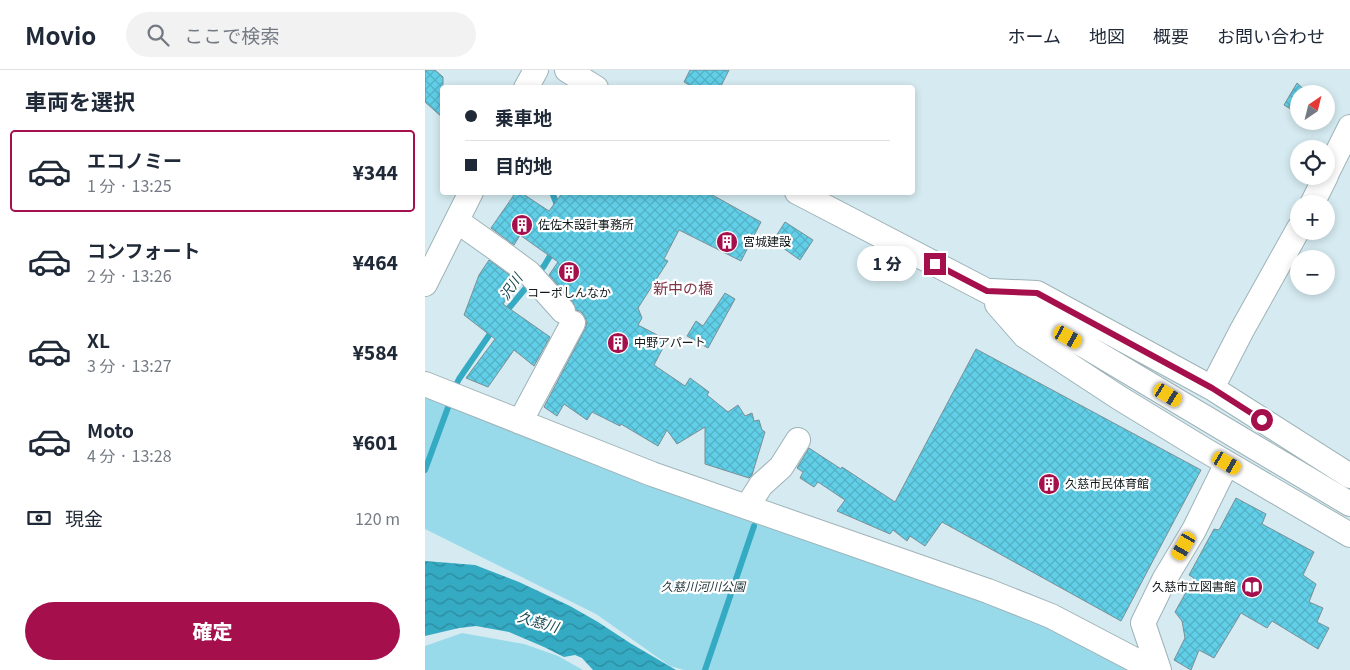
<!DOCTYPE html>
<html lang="ja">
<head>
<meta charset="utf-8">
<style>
  :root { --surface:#fff; --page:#f2f2f3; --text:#1f2937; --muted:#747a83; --line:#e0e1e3; --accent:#a40f4c }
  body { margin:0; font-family:Georgia,"Noto Sans JP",serif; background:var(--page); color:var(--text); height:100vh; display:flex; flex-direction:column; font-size:19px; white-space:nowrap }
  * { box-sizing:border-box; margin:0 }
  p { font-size:16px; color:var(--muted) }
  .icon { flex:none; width:28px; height:28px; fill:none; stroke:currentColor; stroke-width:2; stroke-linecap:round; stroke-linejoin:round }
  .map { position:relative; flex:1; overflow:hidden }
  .drawer { display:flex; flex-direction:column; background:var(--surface); width:425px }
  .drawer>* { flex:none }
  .top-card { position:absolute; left:15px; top:15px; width:475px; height:110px; border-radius:5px; box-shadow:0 2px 8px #0003; display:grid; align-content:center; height:110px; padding:0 25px; background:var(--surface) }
  .needle { width:32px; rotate:35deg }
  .tools { position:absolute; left:865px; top:15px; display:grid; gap:10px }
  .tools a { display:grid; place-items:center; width:45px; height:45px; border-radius:50%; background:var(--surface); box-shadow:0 2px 8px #0003; font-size:25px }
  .end { position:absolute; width:22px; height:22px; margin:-11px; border:6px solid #a40f4c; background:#fff; box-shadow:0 0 0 2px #fff }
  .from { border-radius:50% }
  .bubble { position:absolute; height:35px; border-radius:18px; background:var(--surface); box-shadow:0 2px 8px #0003; font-size:16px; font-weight:800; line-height:35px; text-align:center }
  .car { position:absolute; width:15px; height:30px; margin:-15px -8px; border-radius:6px; box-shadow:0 0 4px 1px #0007; background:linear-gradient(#f5c518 24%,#345 0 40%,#f5c518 0 76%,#345 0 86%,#f5c518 0) }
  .top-card b { display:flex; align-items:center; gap:18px; height:48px; font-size:19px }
  .top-card b+b { border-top:1px solid var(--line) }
  .top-card i { width:12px; height:12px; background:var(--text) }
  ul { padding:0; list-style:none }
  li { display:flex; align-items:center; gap:15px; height:82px; margin:0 10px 8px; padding:0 15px; border:2px solid transparent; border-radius:5px }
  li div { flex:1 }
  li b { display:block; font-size:19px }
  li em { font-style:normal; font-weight:800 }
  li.active { border-color:var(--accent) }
  li>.icon { width:45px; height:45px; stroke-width:1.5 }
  h2 { padding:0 25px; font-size:22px; line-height:60px }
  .pay { display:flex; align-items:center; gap:12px; height:55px; padding:0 25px; font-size:19px }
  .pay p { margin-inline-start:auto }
  .cta { display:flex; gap:10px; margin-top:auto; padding:10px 25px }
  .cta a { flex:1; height:58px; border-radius:30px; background:var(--accent); color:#fff; font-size:20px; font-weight:800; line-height:58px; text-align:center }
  header { display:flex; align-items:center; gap:30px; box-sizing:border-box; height:70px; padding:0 25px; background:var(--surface); border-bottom:1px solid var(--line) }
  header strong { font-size:24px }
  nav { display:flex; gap:28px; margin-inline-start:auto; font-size:18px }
  .search { width:350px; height:45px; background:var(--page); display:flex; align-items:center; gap:12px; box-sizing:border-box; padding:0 18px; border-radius:28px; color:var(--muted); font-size:19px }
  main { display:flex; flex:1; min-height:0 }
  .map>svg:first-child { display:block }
</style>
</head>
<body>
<header>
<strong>Movio</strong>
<div class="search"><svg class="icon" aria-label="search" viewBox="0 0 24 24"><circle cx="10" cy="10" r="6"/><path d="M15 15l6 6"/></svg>ここで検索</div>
<nav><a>ホーム</a><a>地図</a><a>概要</a><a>お問い合わせ</a></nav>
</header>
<main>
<section class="drawer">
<h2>車両を選択</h2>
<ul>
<li class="active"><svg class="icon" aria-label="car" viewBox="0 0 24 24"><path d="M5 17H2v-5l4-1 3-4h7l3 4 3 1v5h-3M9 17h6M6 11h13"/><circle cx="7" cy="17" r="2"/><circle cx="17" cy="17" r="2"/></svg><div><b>エコノミー</b><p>1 分 · 13:25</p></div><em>¥344</em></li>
<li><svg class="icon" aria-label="car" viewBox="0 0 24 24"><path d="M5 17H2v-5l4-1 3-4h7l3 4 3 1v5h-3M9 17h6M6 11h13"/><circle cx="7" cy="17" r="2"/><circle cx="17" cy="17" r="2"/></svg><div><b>コンフォート</b><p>2 分 · 13:26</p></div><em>¥464</em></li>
<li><svg class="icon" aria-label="car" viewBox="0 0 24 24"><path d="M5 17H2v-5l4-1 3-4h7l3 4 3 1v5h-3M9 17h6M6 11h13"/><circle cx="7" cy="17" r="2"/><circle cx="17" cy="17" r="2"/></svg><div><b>XL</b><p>3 分 · 13:27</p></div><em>¥584</em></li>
<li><svg class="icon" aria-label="car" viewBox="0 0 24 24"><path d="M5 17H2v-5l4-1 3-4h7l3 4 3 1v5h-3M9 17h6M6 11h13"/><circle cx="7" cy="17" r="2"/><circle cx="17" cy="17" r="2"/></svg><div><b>Moto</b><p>4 分 · 13:28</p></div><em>¥601</em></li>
</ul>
<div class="pay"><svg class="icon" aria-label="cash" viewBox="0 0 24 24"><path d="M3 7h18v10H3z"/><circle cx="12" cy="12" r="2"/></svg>現金<p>120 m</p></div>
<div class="cta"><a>確定</a></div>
</section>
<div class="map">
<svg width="925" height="600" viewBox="0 0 925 600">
  <defs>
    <pattern id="water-waves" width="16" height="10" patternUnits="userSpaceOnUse" patternTransform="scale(1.25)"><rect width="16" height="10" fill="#35aac3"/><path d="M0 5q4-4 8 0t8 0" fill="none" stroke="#2b8a9e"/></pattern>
    <pattern id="building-cross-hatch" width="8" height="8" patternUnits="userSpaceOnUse" patternTransform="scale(1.25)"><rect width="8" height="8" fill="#61cfe8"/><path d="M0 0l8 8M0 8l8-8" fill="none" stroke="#53b1c6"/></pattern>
  </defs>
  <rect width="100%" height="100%" fill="#d5ebf1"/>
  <path fill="#99daea" d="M0,318l437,165 229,89 44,28h-451l-14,-4 -74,-52 -171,-85z
    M37,563l62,11 34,12 25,14h-158v-24z"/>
  <path fill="url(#water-waves)" d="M0,491l50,4 44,17 51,24 28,16 32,21 46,27h-83l-11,-12 -7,-3 -11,2 -20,-10 -35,-15 -33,-6 -17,2 -34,8z"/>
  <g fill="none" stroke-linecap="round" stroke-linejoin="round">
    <path stroke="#35aac3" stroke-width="6" d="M127,122l6,16
      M79,244l40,-48 9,-15
      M30,317l4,-8 35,-51
      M0,400l25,-68
      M280,600l49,-144"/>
  </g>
  <path fill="url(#building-cross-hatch)" stroke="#7b8f94" d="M0,0h10l8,7v41l-18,-16z
    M265,0h39l-9,18h-26l-10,-6z
    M872,13l12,11h-10v20l-15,-9z
    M91,122h4l29,19 14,-19h144l54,30 -20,39 -62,-31 -15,29 4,2 -30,47 4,10 -4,7 29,15 -13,25 31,21 5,-8 19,14 -2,3 21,17 10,-7 7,11 7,-3 2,8 5,-1 3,10 3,2 -13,43 -3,3 -44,-14v-37l-28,17 -10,-14 -9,16 -37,-22 -1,2 -28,-14 -5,8 -23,-16 -7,12 -13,-9 41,-78 2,-7 -3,-7 -4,-4 -4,-1 -3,-8 -24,-27 9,-13 -38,-27 -6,10 -23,-17z
    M360,152l28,18 -13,20 -27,-19z
    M64,190l30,22 -16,22 47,33 -16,29 -20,-16 -26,37 -22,-9 29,-39 -31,-24 15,-40z
    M300,223l10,6 -27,49 -21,-12 9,-15 7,5z
    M551,279l225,121 -80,151 -179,-99 -17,24 -15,-10 -3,5 -14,-11 -3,4 -53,-23 8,-11 -27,-18 -4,5 -14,-9 3,-6 -6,-4 12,-20 32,21 1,-2 53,35z
    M811,428l30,16 -4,10 52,28 -11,23 13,9 -7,18 14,6 -6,14 12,6 -11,21 -46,-28 -5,7 -26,-15 -27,45 -15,-8 -8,20 -17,-10 11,-22 -3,-17 -7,-9 19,-34 -5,-3 25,-46 5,1z"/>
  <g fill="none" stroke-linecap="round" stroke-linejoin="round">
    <g stroke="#9eb3b8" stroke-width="26">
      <path id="minor" d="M142,0l29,18
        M101,18l10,-18
        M901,105l24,-48
        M372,122l190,99 98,55 265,158
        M887,134l14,-28
        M32,151l41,29 31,23 34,38
        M0,214l46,-92
        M566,221l46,2 175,95 138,88
        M572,234l28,32 93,61 85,52 147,86
        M0,314l227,90 336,117 63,25 103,54
        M787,318l30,-58 57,-102
        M95,352l53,-99
        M322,437l14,-22 20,-18 17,-27
        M734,600l-16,-47 21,-43 30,-50 33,-67"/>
    </g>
    <use href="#minor" stroke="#fff" stroke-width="24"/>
  </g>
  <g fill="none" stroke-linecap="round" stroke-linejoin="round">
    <path stroke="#a40f4c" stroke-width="6" d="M510,194l52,27 50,2 175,95 50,32"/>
  </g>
  <defs>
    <g id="building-disc" transform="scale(1.125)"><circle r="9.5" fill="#a40f4c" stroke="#fff"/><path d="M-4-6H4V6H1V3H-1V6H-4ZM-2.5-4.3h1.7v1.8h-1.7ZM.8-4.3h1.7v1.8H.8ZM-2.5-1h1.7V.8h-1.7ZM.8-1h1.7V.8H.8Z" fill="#fff"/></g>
    <g id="library-disc" transform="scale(1.125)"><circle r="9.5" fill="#a40f4c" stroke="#fff"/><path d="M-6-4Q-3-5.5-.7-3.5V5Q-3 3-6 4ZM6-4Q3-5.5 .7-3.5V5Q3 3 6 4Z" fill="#fff"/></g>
  </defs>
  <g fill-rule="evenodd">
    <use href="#building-disc" x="97" y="155"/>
    <use href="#building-disc" x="302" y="172"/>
    <use href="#building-disc" x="144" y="202"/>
    <use href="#building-disc" x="193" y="273"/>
    <use href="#building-disc" x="624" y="414"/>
    <use href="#library-disc" x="827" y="517"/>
  </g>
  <g text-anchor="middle" stroke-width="4.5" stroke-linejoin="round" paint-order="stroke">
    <g font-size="12" fill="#11191b" stroke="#fff" text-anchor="start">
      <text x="113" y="159">佐佐木設計事務所</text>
      <text x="318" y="176">宮城建設</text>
      <text x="144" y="227" text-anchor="middle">コーポしんなか</text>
      <text x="209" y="277">中野アパート</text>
      <text x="640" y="418">久慈市民体育館</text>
      <text x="811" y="521" text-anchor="end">久慈市立図書館</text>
    </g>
    <g font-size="12" font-style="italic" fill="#192c31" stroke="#fff">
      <text x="278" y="521">久慈川河川公園</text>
    </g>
    <g font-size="14" font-style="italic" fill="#164852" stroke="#fff">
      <text transform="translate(86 217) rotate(-55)" y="5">沢川</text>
      <text transform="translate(113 552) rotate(16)" y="5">久慈川</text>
    </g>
    <g font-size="15" fill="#7e374a" stroke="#fff">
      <text x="258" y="224">新中の橋</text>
    </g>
  </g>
</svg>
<div class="tools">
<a><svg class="needle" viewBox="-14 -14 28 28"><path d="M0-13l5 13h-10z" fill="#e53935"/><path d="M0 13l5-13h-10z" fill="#747a83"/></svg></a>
<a><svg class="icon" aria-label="locate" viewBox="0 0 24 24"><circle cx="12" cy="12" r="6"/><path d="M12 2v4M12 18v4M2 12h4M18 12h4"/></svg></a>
<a>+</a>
<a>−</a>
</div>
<i class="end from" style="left:837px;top:350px"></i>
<i class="end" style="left:510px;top:194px"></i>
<div class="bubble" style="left:432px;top:176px;width:60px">1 分</div>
<i class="car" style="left:643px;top:267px;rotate:119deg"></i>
<i class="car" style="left:743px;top:325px;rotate:121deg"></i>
<i class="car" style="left:802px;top:393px;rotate:120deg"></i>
<i class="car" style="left:759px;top:476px;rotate:210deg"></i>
<div class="top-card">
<b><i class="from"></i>乗車地</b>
<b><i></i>目的地</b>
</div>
</div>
</main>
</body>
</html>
